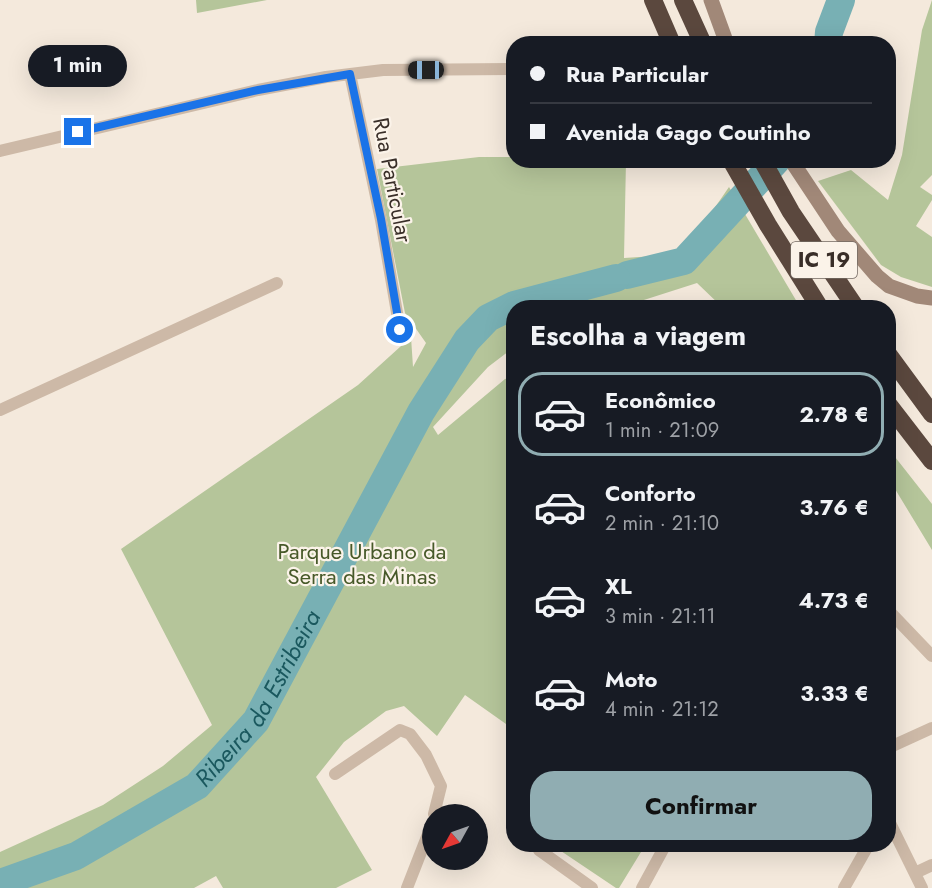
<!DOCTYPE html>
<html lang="pt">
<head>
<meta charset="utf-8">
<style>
  :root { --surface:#171b24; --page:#242831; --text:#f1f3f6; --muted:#9ea1a6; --line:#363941; --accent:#90adb2 }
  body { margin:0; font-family:Jost,sans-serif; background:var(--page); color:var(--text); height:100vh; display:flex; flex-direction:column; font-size:22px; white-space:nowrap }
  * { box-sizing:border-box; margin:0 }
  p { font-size:20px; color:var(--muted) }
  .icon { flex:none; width:33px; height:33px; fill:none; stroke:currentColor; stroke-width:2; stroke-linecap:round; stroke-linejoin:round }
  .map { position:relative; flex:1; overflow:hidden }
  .panel { position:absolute; left:506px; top:300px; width:390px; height:552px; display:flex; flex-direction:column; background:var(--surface); border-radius:24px; box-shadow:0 6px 24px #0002 }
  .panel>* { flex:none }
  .banner { position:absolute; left:506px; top:36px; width:390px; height:132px; border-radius:24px; box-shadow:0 6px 24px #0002; display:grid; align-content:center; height:132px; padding:0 24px; background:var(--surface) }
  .needle { width:39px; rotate:230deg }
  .tools { position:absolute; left:422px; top:804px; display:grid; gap:12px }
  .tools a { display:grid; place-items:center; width:66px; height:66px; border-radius:50%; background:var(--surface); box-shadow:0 6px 24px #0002; font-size:30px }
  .end { position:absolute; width:27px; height:27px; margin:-14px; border:8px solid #1a73e8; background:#fff; box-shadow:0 0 0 3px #fff }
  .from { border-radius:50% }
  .bubble { position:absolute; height:42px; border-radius:21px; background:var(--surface); box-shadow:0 6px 24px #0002; font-size:20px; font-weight:700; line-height:42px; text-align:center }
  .car { position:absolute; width:18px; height:36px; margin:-18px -9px; border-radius:8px; box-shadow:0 0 4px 2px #0007; background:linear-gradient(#222 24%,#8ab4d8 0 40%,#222 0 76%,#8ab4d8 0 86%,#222 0) }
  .banner b { display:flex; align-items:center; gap:21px; height:57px; font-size:22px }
  .banner b+b { border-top:2px solid var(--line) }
  .banner i { width:15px; height:15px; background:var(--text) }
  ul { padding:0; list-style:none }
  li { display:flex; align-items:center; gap:18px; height:84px; margin:0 12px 9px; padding:0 12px; border:3px solid transparent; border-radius:24px }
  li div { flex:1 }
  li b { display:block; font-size:22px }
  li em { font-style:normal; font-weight:700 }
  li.selected { border-color:var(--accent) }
  li>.icon { width:54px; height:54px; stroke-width:1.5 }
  h2 { padding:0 24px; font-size:27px; line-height:72px }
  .button { display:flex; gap:12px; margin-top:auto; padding:12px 24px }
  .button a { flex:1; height:69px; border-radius:24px; background:var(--accent); color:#111; font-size:24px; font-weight:700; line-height:69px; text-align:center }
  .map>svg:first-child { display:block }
</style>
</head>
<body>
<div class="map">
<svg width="932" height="888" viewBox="0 0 932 888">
  <rect width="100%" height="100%" fill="#f4e9dc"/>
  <path fill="#b5c59a" d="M196,0h71l-70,13z
    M932,0v175l-12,12 12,8v5l-16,26 16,11v50l-31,-10 -20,-12 -63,-84 33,-11 37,30 14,-45 20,-125z
    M479,157h34v3l113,1 -2,97 46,-3 17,-7 42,-61 71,120h-78l-25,-24 -75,24 -109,1v40l-25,19 -55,60 5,8 67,-56 8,-2v365l-7,-18 -41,-29 -28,41 -33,-30 -18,5 -42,31 -28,35 56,93 -36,18h-113l-7,-12 -22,12h-194v-36l103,-47 60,-39 49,-41 -91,-176 237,-164 53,-48 2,30 13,-24 -21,-30 -28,-144z
    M888,448l44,56v46l-40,-66 -4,2z
    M552,845h85l4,7 -22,36h-3z"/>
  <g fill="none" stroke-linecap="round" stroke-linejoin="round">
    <g stroke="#78b0b4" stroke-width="28">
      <path d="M828,44l1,-12 12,-32"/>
      <path d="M627,275l57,-14 93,-101"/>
      <path id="s1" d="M0,883l76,-27 121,-70 59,-65 165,-309 46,-72 21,-22 26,-13 102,-27"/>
    </g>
    <path stroke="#cdb9a7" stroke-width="12" d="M350,74l31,146 19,110
      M0,151l258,-61 68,-13 57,-7 130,-1
      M0,410l277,-127
      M888,610l44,46
      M888,748l44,-20
      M335,774l65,-44 10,4 16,21 15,31 -7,28
      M512,778l1,3
      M888,819l34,69
      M536,844l3,6 53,38
      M915,873l17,-8
      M407,888l25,-64
      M642,888l24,-44
      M844,888l25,-44"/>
    <path stroke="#a18878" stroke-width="15" d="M711,0l16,44
      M791,160l47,71 39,45 12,10 28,10 15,2"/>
    <path stroke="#5b483e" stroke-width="18" d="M653,0l19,44
      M683,0l20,44
      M731,160l37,65 52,83
      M762,160l29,52 65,96
      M888,354l44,60
      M888,404l44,57"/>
  </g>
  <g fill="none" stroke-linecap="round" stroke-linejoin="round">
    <path stroke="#1a73e8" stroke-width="8" d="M78,132l180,-42 92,-16 31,145 19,111"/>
  </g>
  <g text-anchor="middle" stroke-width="4.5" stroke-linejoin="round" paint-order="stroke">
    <rect fill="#fbf3e9" stroke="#736962" stroke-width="1.5" x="791" y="242" width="66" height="36" rx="4.5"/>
    <g font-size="21" font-weight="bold" fill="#392e28">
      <text x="824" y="267">IC 19</text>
    </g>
    <g font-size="22" fill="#392e28" stroke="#fbf3e9">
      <text transform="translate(393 180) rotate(79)" y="8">Rua Particular</text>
    </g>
    <g font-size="22" fill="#475929" stroke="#fbf3e9">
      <text x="362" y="559">Parque Urbano da<tspan x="362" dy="25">Serra das Minas</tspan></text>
    </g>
    <g font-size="24" font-style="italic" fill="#1a585e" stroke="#fbf3e9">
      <text dy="8" stroke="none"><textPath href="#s1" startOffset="328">Ribeira da Estribeira</textPath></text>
    </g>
  </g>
</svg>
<div class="tools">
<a><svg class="needle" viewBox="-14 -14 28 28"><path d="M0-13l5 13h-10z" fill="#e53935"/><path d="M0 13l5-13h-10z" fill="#9ea1a6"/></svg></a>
</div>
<i class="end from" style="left:400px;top:330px"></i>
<i class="end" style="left:78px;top:132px"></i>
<div class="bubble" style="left:28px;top:45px;width:99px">1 min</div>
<i class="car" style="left:426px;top:70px;rotate:270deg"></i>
<div class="banner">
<b><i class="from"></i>Rua Particular</b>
<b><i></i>Avenida Gago Coutinho</b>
</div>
<section class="panel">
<h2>Escolha a viagem</h2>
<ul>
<li class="selected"><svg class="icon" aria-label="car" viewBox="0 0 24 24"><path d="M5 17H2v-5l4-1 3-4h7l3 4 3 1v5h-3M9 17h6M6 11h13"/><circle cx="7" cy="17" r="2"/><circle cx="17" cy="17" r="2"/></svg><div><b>Econômico</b><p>1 min · 21:09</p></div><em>2.78 €</em></li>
<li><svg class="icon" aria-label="car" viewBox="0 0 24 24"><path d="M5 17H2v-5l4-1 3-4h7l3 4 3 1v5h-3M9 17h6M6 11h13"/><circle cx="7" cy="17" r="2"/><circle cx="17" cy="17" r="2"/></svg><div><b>Conforto</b><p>2 min · 21:10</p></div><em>3.76 €</em></li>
<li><svg class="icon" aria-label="car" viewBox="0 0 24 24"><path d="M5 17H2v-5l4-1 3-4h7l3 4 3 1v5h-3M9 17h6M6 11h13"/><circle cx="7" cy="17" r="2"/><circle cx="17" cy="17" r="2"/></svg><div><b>XL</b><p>3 min · 21:11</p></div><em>4.73 €</em></li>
<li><svg class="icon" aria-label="car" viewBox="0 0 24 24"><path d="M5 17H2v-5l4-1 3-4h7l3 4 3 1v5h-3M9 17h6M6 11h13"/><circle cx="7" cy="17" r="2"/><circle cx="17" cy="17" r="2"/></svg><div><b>Moto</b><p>4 min · 21:12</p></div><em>3.33 €</em></li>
</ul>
<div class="button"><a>Confirmar</a></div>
</section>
</div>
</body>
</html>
